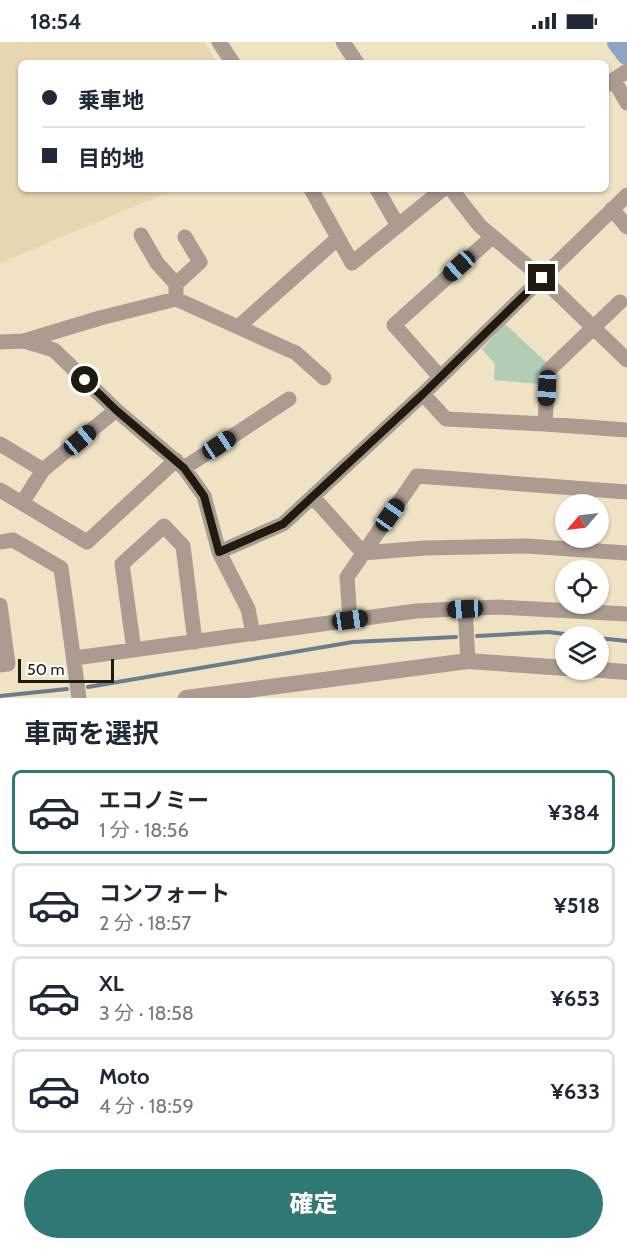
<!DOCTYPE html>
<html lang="ja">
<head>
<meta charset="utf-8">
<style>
  :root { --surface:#fff; --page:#f2f2f3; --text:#1f2937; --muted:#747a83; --line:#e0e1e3; --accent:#307873 }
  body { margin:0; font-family:Cabin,"Noto Sans JP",sans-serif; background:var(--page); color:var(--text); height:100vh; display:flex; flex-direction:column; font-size:22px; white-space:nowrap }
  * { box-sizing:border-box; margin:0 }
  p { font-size:20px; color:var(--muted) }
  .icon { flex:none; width:33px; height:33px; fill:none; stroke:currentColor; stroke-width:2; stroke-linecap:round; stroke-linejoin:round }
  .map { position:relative; height:656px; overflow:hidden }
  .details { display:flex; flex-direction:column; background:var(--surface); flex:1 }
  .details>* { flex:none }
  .guide { position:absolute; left:18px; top:18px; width:591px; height:132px; border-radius:9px; box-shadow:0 2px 4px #0004; display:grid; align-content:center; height:132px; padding:0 24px; background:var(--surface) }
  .needle { width:39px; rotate:242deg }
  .fabs { position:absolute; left:555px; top:452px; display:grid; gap:12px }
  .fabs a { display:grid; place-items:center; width:54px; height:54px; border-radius:50%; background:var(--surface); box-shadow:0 2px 4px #0004; font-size:30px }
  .scale { position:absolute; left:18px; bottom:15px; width:96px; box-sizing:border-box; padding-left:6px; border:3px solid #201b10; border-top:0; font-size:16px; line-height:21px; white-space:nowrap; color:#201b10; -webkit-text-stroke:4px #fff; paint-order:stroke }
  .end { position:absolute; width:27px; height:27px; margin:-14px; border:8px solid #201b10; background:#fff; box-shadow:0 0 0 3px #fff }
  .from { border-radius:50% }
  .car { position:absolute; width:18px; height:36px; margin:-18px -9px; border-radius:8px; box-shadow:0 0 4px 2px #0007; background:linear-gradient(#222 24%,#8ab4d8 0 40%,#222 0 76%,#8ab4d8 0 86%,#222 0) }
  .guide b { display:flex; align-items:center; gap:21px; height:57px; font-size:22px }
  .guide b+b { border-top:2px solid var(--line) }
  .guide i { width:15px; height:15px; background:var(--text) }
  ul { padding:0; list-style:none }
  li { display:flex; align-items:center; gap:18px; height:84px; margin:0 12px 9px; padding:0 12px; border:3px solid var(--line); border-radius:9px }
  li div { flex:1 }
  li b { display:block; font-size:22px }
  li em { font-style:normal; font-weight:800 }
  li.active { border-color:var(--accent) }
  li>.icon { width:54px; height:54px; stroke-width:1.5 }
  h2 { padding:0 24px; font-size:27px; line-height:72px }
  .primary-button { display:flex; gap:12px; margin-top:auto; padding:12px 24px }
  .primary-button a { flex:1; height:69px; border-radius:36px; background:var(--accent); color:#fff; font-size:24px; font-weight:800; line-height:69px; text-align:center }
  .status { display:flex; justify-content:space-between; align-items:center; height:42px; padding:0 30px; background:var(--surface); direction:ltr }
  .status svg { height:16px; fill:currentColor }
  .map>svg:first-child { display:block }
</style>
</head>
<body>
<div class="status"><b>18:54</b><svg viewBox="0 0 49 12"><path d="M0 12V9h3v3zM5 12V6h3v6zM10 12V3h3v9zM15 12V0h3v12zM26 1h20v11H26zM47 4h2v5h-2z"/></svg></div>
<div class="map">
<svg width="627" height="656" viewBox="0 0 627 656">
  <rect width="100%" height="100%" fill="#efe3c4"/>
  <path fill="#e6d6b2" d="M0,0h204l13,21h-196v126h154l-175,74z"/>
  <path fill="#b2ccb6" d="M505,282l42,39 -5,7 -2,14 -46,-4 1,-16 -13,-15z"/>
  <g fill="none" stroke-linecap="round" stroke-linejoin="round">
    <path stroke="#6c7b8d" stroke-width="4" d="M477,594l71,-4 34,4
      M598,596l29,3
      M88,645l265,-45 103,-5
      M0,654l67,-7"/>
    <path stroke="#8da4c3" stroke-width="22" d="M618,0l9,12"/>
    <path stroke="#ab9b91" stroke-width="15" d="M219,0l14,21
      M343,0l14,21
      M614,38l13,23
      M606,43l21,-14
      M311,147l41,74 91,-74
      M377,147l21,37
      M451,147l29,37 62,52 85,82
      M612,167l15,18
      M141,193l16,28 19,21v15
      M176,242l24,-22 -15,-25
      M238,285l58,26 28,25
      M24,299l30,9 62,60 68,58 20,28 15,56 64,-28 140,-130 204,-199
      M0,300l24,-1 76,-23 76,-19 62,28 99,-88
      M440,335l-46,-52 98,-88
      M423,352l23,25 99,5 82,6
      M545,382l3,-53 72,-69
      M0,402l43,26 -21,33
      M184,426l105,-69
      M43,428l73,-60
      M0,448l87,52 89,-82
      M313,455l50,56 62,-5 102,-2 100,7
      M0,500l13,-2 48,28 18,130
      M219,510l29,57 5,25
      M0,563l8,59 -8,1
      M465,567l3,52
      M350,578l-3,-43 70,-101 210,16
      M134,608l-12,-86 42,-38 19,20 12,96
      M75,616l341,-47 82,-4 129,7"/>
    <path stroke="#ab9b91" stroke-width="16" d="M587,627l40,3
      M186,656l282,-37 98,7"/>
  </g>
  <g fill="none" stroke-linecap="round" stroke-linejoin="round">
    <path stroke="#201b10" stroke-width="8" d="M85,338l31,30 68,58 20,28 15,56 64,-28 140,-130 119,-116"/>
  </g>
</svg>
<div class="fabs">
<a><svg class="needle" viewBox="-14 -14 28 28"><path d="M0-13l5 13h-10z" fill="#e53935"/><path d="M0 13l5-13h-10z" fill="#747a83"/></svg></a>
<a><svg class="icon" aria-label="locate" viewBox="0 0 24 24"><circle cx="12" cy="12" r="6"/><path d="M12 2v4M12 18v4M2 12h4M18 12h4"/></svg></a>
<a><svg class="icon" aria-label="layers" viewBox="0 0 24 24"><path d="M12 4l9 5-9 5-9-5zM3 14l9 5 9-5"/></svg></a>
</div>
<div class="scale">50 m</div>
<i class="end from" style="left:85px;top:338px"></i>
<i class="end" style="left:542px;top:236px"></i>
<i class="car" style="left:459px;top:224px;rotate:228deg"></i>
<i class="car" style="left:547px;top:346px;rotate:183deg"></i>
<i class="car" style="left:80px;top:398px;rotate:50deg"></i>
<i class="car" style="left:219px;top:403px;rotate:57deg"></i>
<i class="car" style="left:390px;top:473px;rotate:35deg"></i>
<i class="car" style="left:465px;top:567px;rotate:267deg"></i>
<i class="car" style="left:350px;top:578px;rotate:82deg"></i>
<div class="guide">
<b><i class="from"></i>乗車地</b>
<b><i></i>目的地</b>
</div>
</div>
<section class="details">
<h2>車両を選択</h2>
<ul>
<li class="active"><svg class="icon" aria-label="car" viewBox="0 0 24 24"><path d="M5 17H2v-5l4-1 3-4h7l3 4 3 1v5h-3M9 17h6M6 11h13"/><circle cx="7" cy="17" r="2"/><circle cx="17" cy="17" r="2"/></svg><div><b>エコノミー</b><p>1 分 · 18:56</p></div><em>¥384</em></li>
<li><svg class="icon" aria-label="car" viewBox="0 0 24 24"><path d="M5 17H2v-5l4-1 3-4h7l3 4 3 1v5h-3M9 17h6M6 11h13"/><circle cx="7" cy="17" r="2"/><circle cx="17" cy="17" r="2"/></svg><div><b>コンフォート</b><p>2 分 · 18:57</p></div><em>¥518</em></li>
<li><svg class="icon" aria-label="car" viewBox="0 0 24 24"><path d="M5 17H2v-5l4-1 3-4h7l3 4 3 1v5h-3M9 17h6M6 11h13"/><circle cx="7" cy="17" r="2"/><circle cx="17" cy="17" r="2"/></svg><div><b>XL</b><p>3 分 · 18:58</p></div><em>¥653</em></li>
<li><svg class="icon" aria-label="car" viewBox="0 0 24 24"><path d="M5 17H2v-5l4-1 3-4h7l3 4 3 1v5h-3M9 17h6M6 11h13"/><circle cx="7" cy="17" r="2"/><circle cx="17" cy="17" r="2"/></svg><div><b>Moto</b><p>4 分 · 18:59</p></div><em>¥633</em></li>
</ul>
<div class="primary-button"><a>確定</a></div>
</section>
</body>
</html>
